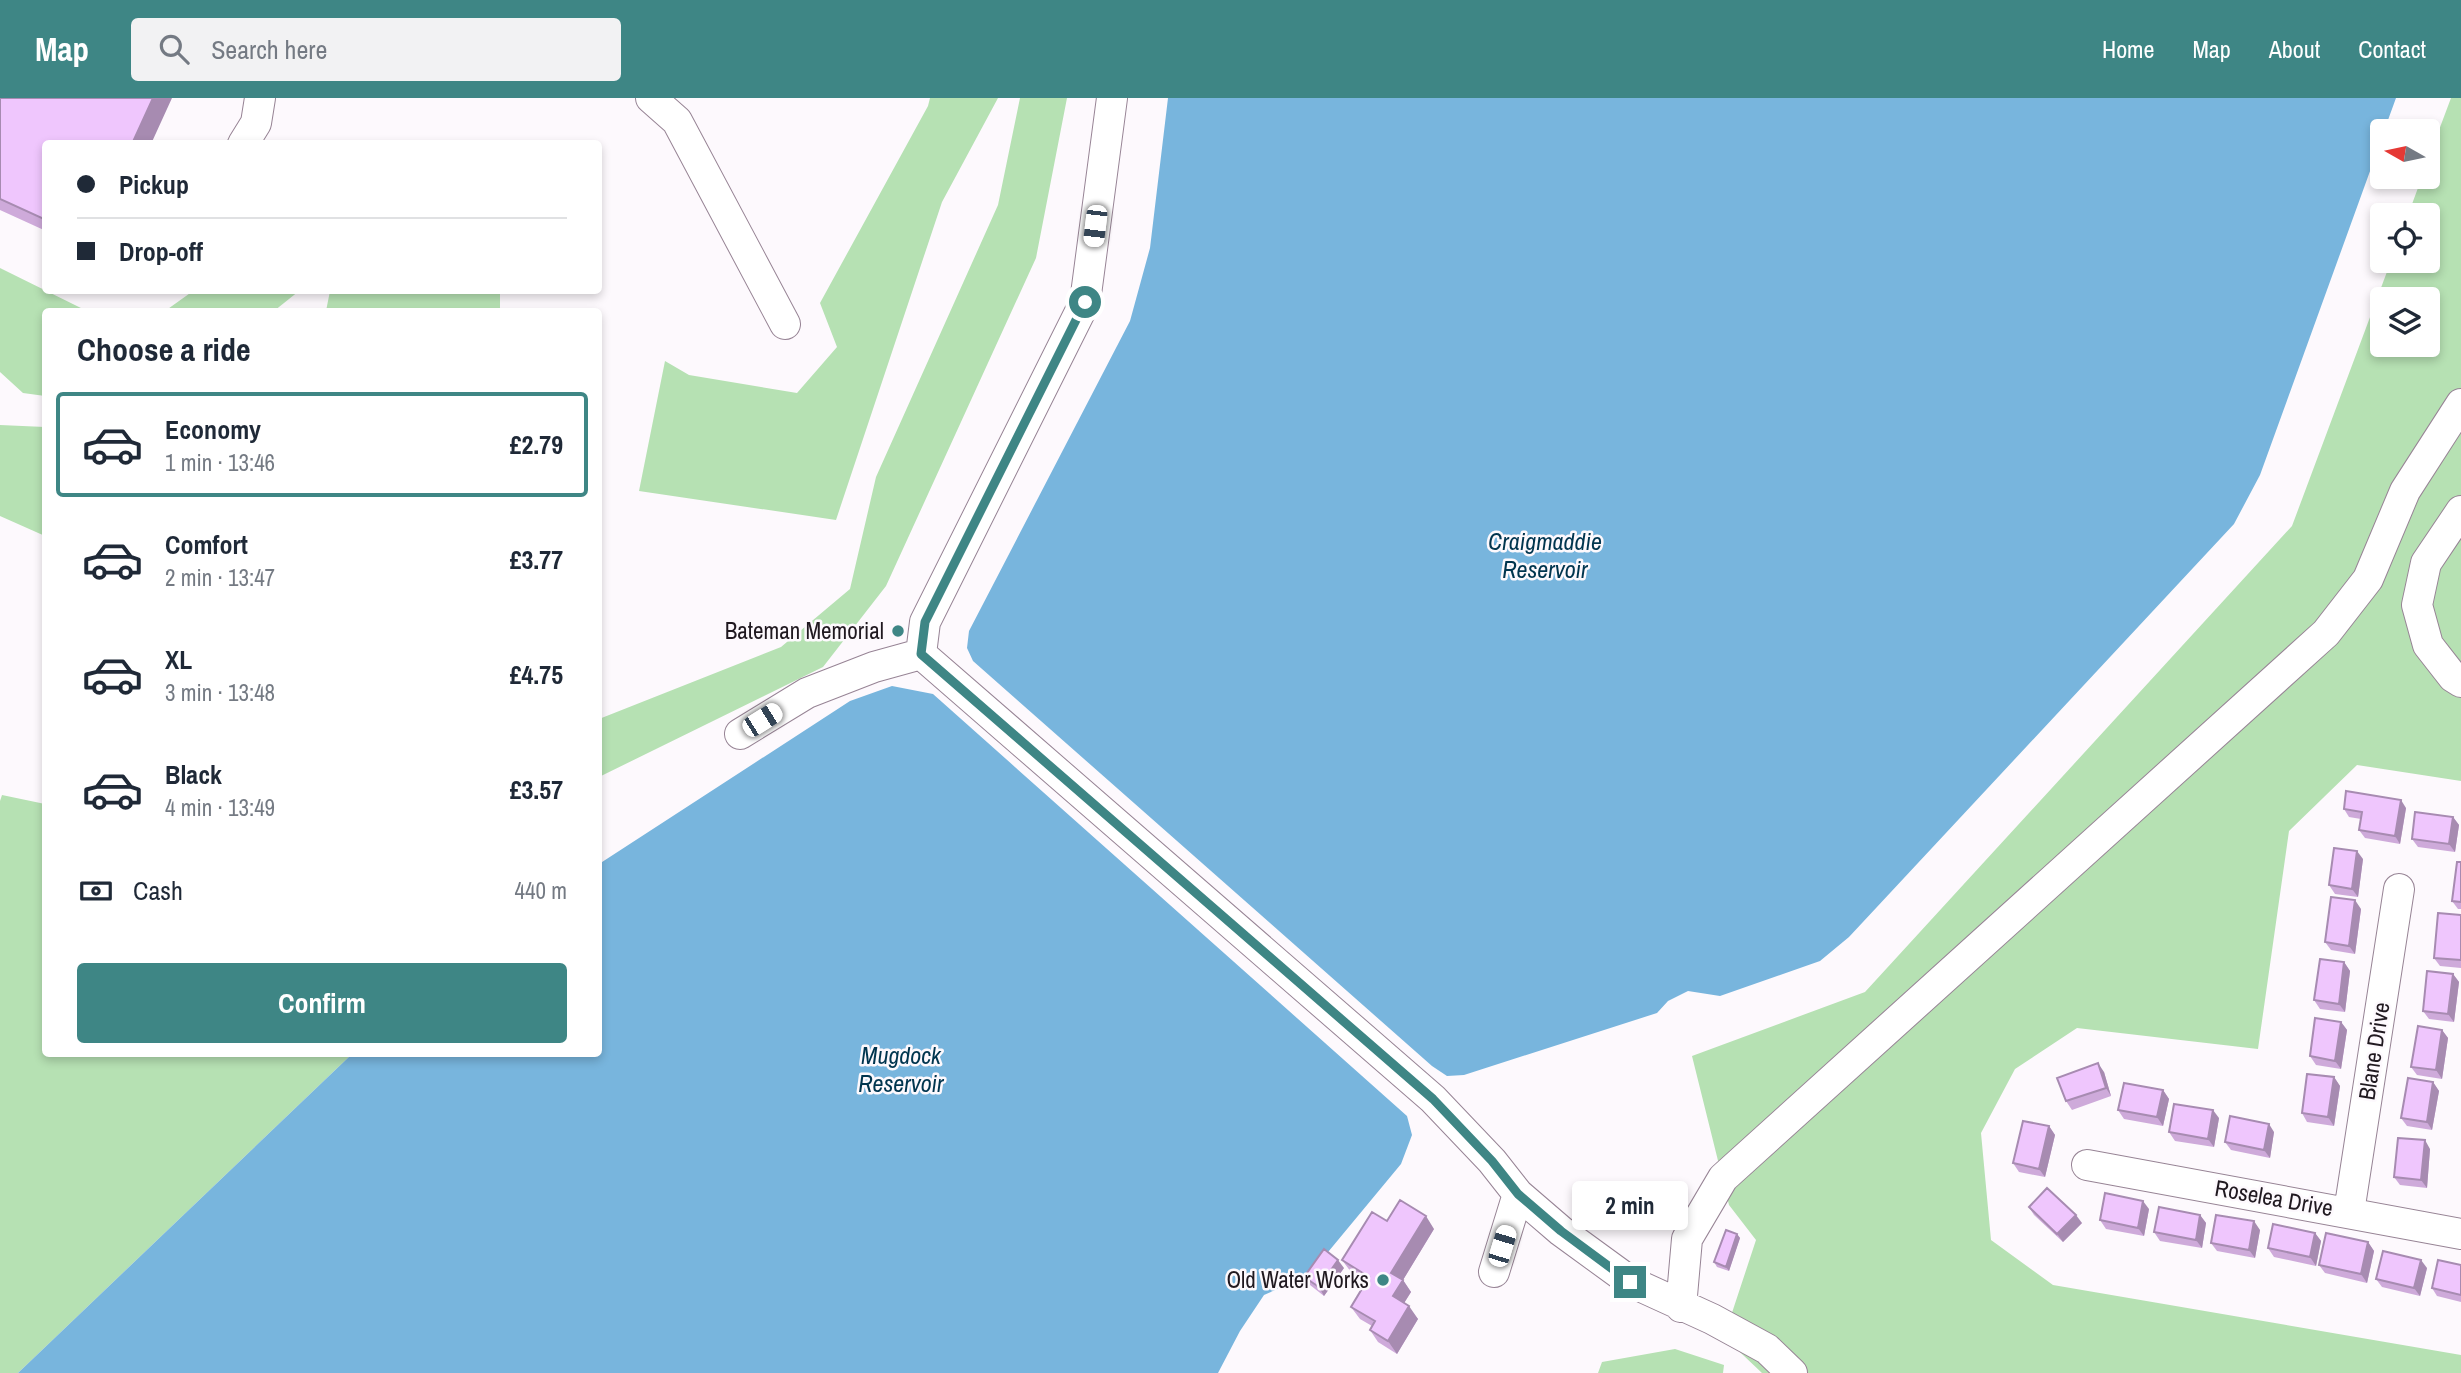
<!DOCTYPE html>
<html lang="en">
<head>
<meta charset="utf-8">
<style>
  :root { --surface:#fff; --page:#f2f2f3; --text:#1f2937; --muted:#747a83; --line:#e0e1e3; --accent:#3e8685 }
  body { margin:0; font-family:"Archivo Narrow",sans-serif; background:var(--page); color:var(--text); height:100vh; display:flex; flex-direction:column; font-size:26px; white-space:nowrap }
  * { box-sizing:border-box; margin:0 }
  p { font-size:23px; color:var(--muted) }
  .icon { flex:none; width:38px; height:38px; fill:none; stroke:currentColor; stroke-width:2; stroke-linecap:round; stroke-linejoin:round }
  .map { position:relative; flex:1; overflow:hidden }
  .details { position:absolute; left:42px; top:210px; width:560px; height:749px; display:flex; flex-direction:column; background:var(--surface); border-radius:7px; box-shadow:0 4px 10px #0003 }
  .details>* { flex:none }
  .top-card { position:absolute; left:42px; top:42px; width:560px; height:154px; border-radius:7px; box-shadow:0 4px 10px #0003; display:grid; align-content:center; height:154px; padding:0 35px; background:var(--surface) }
  .needle { width:46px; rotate:279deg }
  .buttons { position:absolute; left:2370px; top:21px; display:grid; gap:14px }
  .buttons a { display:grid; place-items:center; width:70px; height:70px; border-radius:7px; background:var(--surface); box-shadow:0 4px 10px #0003; font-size:35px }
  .end { position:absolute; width:32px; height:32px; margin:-16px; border:9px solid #3e8685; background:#fff; box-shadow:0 0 0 4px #fff }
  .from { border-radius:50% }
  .bubble { position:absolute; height:49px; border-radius:7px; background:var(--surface); box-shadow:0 4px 10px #0003; font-size:23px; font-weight:800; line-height:49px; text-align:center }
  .car { position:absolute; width:21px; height:42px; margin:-21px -10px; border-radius:9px; box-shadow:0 0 5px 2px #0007; background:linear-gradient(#fff 24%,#345 0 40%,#fff 0 76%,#345 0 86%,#fff 0) }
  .top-card b { display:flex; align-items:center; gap:24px; height:66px; font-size:26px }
  .top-card b+b { border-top:2px solid var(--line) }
  .top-card i { width:18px; height:18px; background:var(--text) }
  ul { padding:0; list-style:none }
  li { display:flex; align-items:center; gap:21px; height:105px; margin:0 14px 10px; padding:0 21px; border:4px solid transparent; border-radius:7px }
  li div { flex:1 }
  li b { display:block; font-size:26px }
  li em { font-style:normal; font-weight:800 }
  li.current { border-color:var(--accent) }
  li>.icon { width:63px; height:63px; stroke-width:1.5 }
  h2 { padding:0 35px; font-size:32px; line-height:84px }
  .pay { display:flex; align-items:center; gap:18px; height:77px; padding:0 35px; font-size:26px }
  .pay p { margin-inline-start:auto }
  .button { display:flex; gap:14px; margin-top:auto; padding:14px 35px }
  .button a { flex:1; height:80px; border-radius:7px; background:var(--accent); color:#fff; font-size:28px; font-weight:800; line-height:80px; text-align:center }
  header { display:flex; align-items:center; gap:42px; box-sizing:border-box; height:98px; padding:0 35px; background:var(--accent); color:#fff }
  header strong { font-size:33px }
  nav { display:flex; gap:38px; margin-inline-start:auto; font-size:24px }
  .search { width:490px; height:63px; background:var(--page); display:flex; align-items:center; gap:18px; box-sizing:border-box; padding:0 24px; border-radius:7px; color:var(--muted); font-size:26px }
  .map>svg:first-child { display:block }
</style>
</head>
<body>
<header>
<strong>Map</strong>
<div class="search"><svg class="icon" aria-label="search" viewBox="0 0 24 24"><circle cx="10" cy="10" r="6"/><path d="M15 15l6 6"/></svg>Search here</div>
<nav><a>Home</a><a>Map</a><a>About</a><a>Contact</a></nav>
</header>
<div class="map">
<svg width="2461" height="1275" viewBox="0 0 2461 1275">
  <rect width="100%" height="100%" fill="#fdf9fd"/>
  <path fill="#b6e1b3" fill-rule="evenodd" d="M930,0h68l-56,104 -106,318 -197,-29 26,-130 24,14 108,18 40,-46 -17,-44 108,-197z
    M1020,0h47l-31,160 -150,328 -63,81 -224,110v-58l182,-72 69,-58 26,-112 122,-272z
    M2451,0h10v683l-104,-16 -68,66 -31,218 -181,-21 -62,41 -34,64 10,107 62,45 408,70v18h-699l-38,-36 32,-97 -27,-35 -37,-149 173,-64 427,-466 99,-265h36v-46h-19l14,-38h5v-15zM2382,201h45v46h-45z
    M0,170l87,43 -41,1 -1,84 -22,-3 -23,-21z
    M193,193v-1l106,1 -25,20h-109z
    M330,193h170v20h-174z
    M0,327l45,2v109l-45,-20z
    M2,697l43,9 1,250h306l-334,319h-18v-572z
    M1675,1251l49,16 -1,8h-125l4,-11z"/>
  <path fill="#78b5dd" d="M1168,0h1228l-12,33h-2v7l-122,337 -26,49 -385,413 -29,24 -100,35 -32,-5 -20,10 -11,12 -193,62 -17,1 -15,-10 -459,-405 -6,-13 2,-17 161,-310 20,-73z
    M892,588l41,8 474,422 5,19 -11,29 -92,111 -45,20 -24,36 -22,42h-1200l334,-319h246l1,-190 251,-163z"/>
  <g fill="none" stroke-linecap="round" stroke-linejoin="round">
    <g stroke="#978495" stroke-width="32">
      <path id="minor" d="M651,0l26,23 108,203
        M1112,0l-27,204 -160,320 -4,32 512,445 59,62 26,33 43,37 70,51 81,37 55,30 25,24
        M243,46l13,-21 4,-25
        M2461,413l-35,52 -9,42 11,40 25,32 8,5
        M740,636l67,-41 67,-26 47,-13
        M2087,1067l374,69
        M2349,1114l50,-323
        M1494,1174l24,-78
        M1681,1209l6,-68 36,-61 603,-545 42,-54 37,-88 56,-87"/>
    </g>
    <use href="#minor" stroke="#fff" stroke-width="30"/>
  </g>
  <path fill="#ceaada" d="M0,0l46,46v87l-46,-21z
    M2406,710l-6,36 -35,-6 -6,-8 2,-11 -12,-2 -5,-8z
    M2453,719l6,8 -4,27 -37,-5 -6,-8z
    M2363,761l-5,38 -23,-3 -6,-9z
    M2461,764v47h-3l-6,-8z
    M2361,811l-6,45 -24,-4 -6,-8z
    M2461,817v53l-21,-2 -6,-8z
    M2344,864l6,9 -5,41 -25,-3 -6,-9z
    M2453,876l6,8 -5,40 -25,-3 -6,-8z
    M2341,924l6,8 -6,39 -25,-4 -6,-9z
    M2442,932l6,8 -6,41 -25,-4 -6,-8z
    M2104,974l7,24 -39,14 -6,-9z
    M2334,979l6,9 -6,40 -27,-4 -5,-9z
    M2433,984l6,9 -7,39 -25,-4 -6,-8z
    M2163,992l6,9 -6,27 -39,-7 -6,-9z
    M2219,1020l-5,29 -39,-6 -6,-9z
    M2049,1028l6,9 -10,42 -26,-5 -6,-9z
    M2274,1034l-4,26 -39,-8 -6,-8z
    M2430,1051l-3,39 -27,-3 -6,-8z
    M2029,1109l53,16 -19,19 -29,-27z
    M2149,1111l-5,27 -38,-7 -6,-9z
    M2200,1117l6,8 -4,25 -42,-7 -6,-9z
    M1387,1123l47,8 -31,51 8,12 -7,11 14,16 -21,35 -19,-12 -8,-12 2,-4 -12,-7 -9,-12 15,-25 -15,-10 -9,-12z
    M2260,1132l-5,28 -38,-7 -6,-8z
    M2315,1135l6,8 -5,25 -42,-9 -6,-9z
    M1737,1136l3,4 -11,33 -12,-4 -3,-5z
    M2368,1144l6,9 -7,32 -42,-10 -6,-8z
    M2461,1167v37l-24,-6 -5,-8z
    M1344,1170l-20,28 -14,-11 -6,-8z
    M2427,1170l-7,28 -38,-9 -6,-8z"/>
  <path fill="#a78bb1" d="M153,0h19l-21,46h-19z
    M2401,702l5,8 -6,36 -5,-8z
    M2453,719l6,8 -4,27 -6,-8z
    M2357,753l6,8 -5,38 -6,-8z
    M2355,802l6,9 -6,45 -6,-8z
    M2344,864l6,9 -5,41 -6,-8z
    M2453,876l6,8 -5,40 -6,-8z
    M2341,924l6,8 -6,39 -6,-8z
    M2442,932l6,8 -6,41 -6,-9z
    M2098,965l6,9 7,24 -5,-8z
    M2334,979l6,9 -6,40 -6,-9z
    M2433,984l6,9 -7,39 -5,-8z
    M2163,992l6,9 -6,27 -6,-9z
    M2213,1012l6,8 -5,29 -6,-8z
    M2269,1026l5,8 -4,26 -6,-8z
    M2049,1028l6,9 -10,42 -6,-8z
    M2425,1042l5,9 -3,39 -6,-8z
    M2143,1103l6,8 -5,27 -6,-8z
    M2076,1117l6,8 -19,19 -6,-8z
    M2200,1117l6,8 -4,25 -6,-8z
    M1426,1118l8,13 -31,51 8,12 -10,16 -8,-12 -2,-23z
    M2254,1123l6,9 -5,28 -6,-8z
    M2315,1135l6,8 -5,25 -6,-9z
    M1737,1136l3,4 -11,33 -3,-4z
    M2368,1144l6,9 -7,32 -6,-9z
    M1338,1162l6,8 -20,28 -5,-9z
    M2421,1162l6,8 -7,28 -6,-8z
    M1409,1208l9,13 -21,35 -9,-13z"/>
  <path fill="#efc6fd" stroke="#a78bb1" stroke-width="2" d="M0,0h153l-21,46h-86v76l-46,-21z
    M2346,693l55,9 -6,36 -36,-6 3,-18 -18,-3z
    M2415,714l38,5 -4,27 -37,-5z
    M2334,750l23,3 -5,38 -23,-4z
    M2457,764h4v40l-9,-1z
    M2331,799l24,3 -6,46 -24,-4z
    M2438,815l23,2v45l-27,-2z
    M2320,861l24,3 -5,42 -25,-4z
    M2427,873l26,3 -5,40 -25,-3z
    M2315,920l26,4 -6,39 -25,-5z
    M2418,928l24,4 -6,40 -25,-3z
    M2098,965l8,25 -40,13 -9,-23z
    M2307,976l27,3 -6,40 -26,-4z
    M2408,980l25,4 -6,40 -26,-4z
    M2124,985l39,7 -6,27 -39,-7z
    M2174,1006l39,6 -5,29 -39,-7z
    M2230,1018l39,8 -5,26 -39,-8z
    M2023,1023l26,5 -10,43 -26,-6z
    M2398,1040l27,2 -4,40 -27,-3z
    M2047,1090l29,27 -19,19 -28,-27z
    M2105,1095l38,8 -5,27 -38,-8z
    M1400,1102l26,16 -35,57 12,7 -10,16 16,10 -21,35 -18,-11 5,-9 -24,-14 18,-30 -27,-17 30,-48 15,9z
    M2159,1109l41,8 -4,25 -42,-8z
    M2216,1117l38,6 -5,29 -38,-7z
    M2273,1126l42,9 -5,24 -42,-9z
    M1726,1132l11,4 -11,33 -12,-5z
    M2326,1135l42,9 -7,32 -42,-9z
    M1324,1151l14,11 -19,27 -15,-10z
    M2383,1153l38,9 -7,28 -38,-9z
    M2438,1162l23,5v30l-29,-7z"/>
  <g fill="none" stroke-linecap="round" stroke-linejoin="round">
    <path stroke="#3e8685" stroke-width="9" d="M1085,204l-160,320 -4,32 512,445 59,62 26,33 43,37 69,51"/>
  </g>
  <g fill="#3e8685" stroke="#fdf9fd" stroke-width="2.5">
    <circle cx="898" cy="533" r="7"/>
    <circle cx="1383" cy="1182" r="7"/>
  </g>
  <g text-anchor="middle" stroke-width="5" stroke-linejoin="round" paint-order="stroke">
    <g font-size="23" fill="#201920" stroke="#fdf9fd" text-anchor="end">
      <text x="884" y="541">Bateman Memorial</text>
      <text x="1369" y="1190">Old Water Works</text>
    </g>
    <g font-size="23" fill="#201920" stroke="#fdf9fd">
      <text transform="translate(2374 953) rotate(-81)" y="8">Blane Drive</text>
      <text transform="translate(2274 1100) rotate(10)" y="8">Roselea Drive</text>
    </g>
    <g font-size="24" font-style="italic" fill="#00354f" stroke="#fdf9fd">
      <text x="1545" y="452">Craigmaddie<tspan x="1545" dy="28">Reservoir</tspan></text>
      <text x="901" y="966">Mugdock<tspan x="901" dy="28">Reservoir</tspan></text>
    </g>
  </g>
</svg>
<div class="buttons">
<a><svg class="needle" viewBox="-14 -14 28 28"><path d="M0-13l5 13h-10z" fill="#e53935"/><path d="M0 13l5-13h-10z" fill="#747a83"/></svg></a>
<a><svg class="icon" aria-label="locate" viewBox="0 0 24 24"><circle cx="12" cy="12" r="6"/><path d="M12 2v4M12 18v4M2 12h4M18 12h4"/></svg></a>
<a><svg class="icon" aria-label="layers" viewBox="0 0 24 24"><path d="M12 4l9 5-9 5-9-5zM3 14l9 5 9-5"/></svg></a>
</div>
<i class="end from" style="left:1085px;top:204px"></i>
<i class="end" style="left:1630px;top:1184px"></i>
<div class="bubble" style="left:1572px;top:1083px;width:116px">2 min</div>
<i class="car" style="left:1095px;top:128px;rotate:187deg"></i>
<i class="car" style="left:762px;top:622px;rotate:58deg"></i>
<i class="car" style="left:1502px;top:1148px;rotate:17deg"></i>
<div class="top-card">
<b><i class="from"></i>Pickup</b>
<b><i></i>Drop-off</b>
</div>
<section class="details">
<h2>Choose a ride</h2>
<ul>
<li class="current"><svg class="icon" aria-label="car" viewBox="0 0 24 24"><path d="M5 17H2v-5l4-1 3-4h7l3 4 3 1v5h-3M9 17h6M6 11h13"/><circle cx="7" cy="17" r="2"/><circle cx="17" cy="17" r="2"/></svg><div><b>Economy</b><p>1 min · 13:46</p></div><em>£2.79</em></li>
<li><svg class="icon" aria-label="car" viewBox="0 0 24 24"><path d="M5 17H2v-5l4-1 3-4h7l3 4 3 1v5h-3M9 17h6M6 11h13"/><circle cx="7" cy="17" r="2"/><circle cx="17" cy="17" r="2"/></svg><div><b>Comfort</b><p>2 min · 13:47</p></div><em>£3.77</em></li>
<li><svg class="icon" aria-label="car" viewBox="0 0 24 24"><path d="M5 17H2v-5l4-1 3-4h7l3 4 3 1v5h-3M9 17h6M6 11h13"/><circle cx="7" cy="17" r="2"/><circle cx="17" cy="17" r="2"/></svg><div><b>XL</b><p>3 min · 13:48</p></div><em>£4.75</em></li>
<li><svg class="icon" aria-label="car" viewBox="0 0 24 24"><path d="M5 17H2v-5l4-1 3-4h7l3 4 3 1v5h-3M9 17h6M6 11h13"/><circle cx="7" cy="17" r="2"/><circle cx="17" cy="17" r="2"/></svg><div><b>Black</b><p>4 min · 13:49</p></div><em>£3.57</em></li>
</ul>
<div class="pay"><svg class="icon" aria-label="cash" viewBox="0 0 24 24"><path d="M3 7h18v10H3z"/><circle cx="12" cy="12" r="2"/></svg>Cash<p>440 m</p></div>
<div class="button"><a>Confirm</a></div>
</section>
</div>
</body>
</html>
